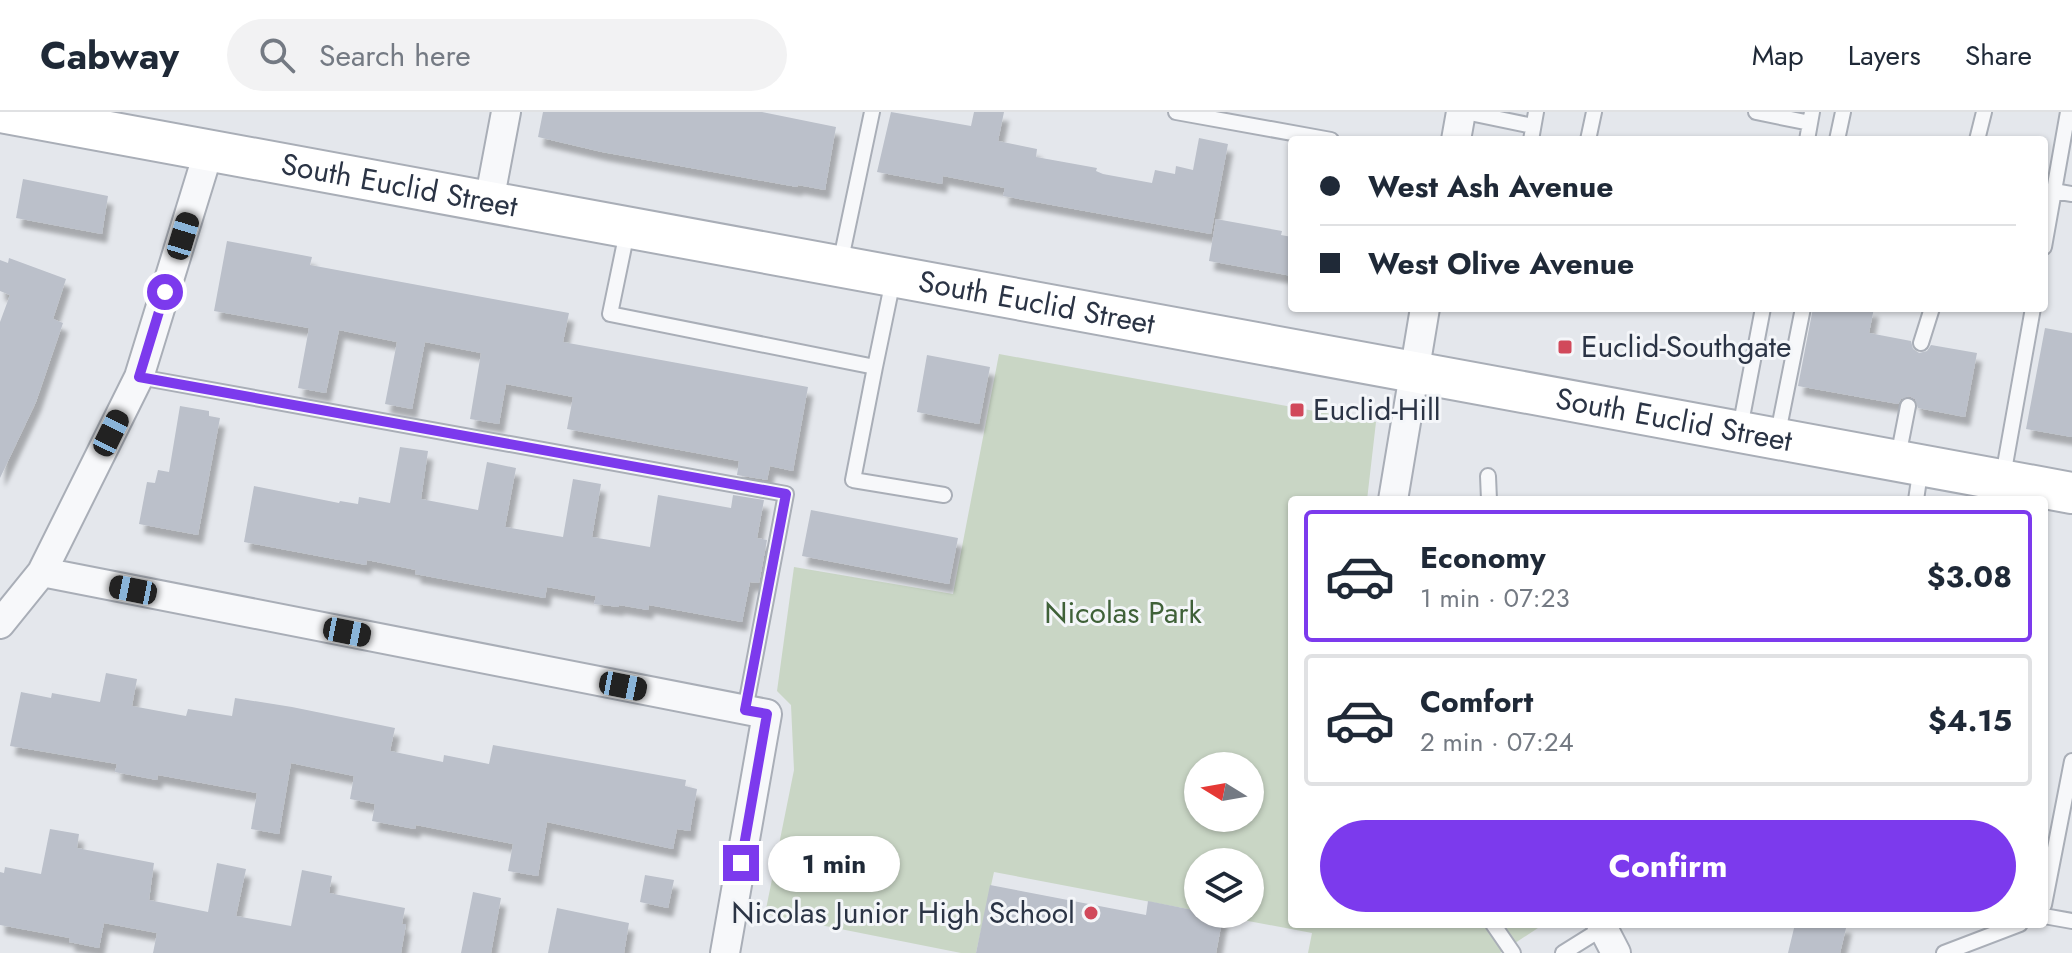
<!DOCTYPE html>
<html lang="en">
<head>
<meta charset="utf-8">
<style>
  :root { --surface:#fff; --page:#f2f2f3; --text:#1f2937; --muted:#747a83; --line:#e0e1e3; --accent:#7c3aed }
  body { margin:0; font-family:Jost,sans-serif; background:var(--page); color:var(--text); height:100vh; display:flex; flex-direction:column; font-size:30px; white-space:nowrap }
  * { box-sizing:border-box; margin:0 }
  p { font-size:26px; color:var(--muted) }
  .icon { flex:none; width:44px; height:44px; fill:none; stroke:currentColor; stroke-width:2; stroke-linecap:round; stroke-linejoin:round }
  .map { position:relative; flex:1; overflow:hidden }
  .details { position:absolute; left:1288px; top:384px; width:760px; height:432px; display:flex; flex-direction:column; background:var(--surface); border-radius:8px; box-shadow:0 2px 6px #0004 }
  .details>* { flex:none }
  .guide { position:absolute; left:1288px; top:24px; width:760px; height:176px; border-radius:8px; box-shadow:0 2px 6px #0004; display:grid; align-content:center; height:176px; padding:0 32px; background:var(--surface) }
  .needle { width:52px; rotate:281deg }
  .tools { position:absolute; left:1184px; top:640px; display:grid; gap:16px }
  .tools a { display:grid; place-items:center; width:80px; height:80px; border-radius:50%; background:var(--surface); box-shadow:0 2px 6px #0004; font-size:40px }
  .end { position:absolute; width:36px; height:36px; margin:-18px; border:10px solid #7c3aed; background:#fff; box-shadow:0 0 0 4px #fff }
  .from { border-radius:50% }
  .bubble { position:absolute; height:56px; border-radius:28px; background:var(--surface); box-shadow:0 2px 6px #0004; font-size:26px; font-weight:700; line-height:56px; text-align:center }
  .car { position:absolute; width:24px; height:48px; margin:-24px -12px; border-radius:10px; box-shadow:0 0 6px 2px #0007; background:linear-gradient(#222 24%,#8ab4d8 0 40%,#222 0 76%,#8ab4d8 0 86%,#222 0) }
  .guide b { display:flex; align-items:center; gap:28px; height:76px; font-size:30px }
  .guide b+b { border-top:2px solid var(--line) }
  .guide i { width:20px; height:20px; background:var(--text) }
  ul { padding:14px 0 0; list-style:none }
  li { display:flex; align-items:center; gap:24px; height:132px; margin:0 16px 12px; padding:0 16px; border:4px solid var(--line); border-radius:8px }
  li div { flex:1 }
  li b { display:block; font-size:30px }
  li em { font-style:normal; font-weight:700 }
  li.on { border-color:var(--accent) }
  li>.icon { width:72px; height:72px; stroke-width:1.5 }
  .cta { display:flex; gap:16px; margin-top:auto; padding:16px 32px }
  .cta a { flex:1; height:92px; border-radius:48px; background:var(--accent); color:#fff; font-size:32px; font-weight:700; line-height:92px; text-align:center }
  header { display:flex; align-items:center; gap:48px; box-sizing:border-box; height:112px; padding:0 40px; background:var(--surface); border-bottom:2px solid var(--line) }
  header strong { font-size:38px }
  nav { display:flex; gap:44px; margin-inline-start:auto; font-size:28px }
  .search { width:560px; height:72px; background:var(--page); display:flex; align-items:center; gap:20px; box-sizing:border-box; padding:0 28px; border-radius:44px; color:var(--muted); font-size:30px }
  .map>svg:first-child { display:block }
</style>
</head>
<body>
<header>
<strong>Cabway</strong>
<div class="search"><svg class="icon" aria-label="search" viewBox="0 0 24 24"><circle cx="10" cy="10" r="6"/><path d="M15 15l6 6"/></svg>Search here</div>
<nav><a>Map</a><a>Layers</a><a>Share</a></nav>
</header>
<div class="map">
<svg width="2072" height="841" viewBox="0 0 2072 841">
  <defs>
    <filter id="shadow"><feDropShadow dx="5" dy="9" stdDeviation="2" flood-color="#0004"/></filter>
  </defs>
  <rect width="100%" height="100%" fill="#e4e7ec"/>
  <path fill="#c9d6c5" fill-rule="evenodd" d="M999,242l377,68 -9,78h-75v424h252l-44,29h-192l4,-20 -101,-19h39v-52h-52v49l-204,-39 -18,81h-15l-196,-39 29,-144 -3,-65 -14,-14 17,-124 159,27zM1198,654h52v52h-52z"/>
  <path fill="#bbc0ca" filter="url(#shadow)" d="M543,0h219l74,15 -11,63 -27,-5 -1,2 -195,-35 -64,-15z
    M891,0l80,14 3,-14h30l-6,29 39,8 -1,8 61,11 -1,3 7,3 49,9 3,-13 20,4 1,-8 17,4 6,-32 29,6 -17,90 -208,-38 2,-8 -62,-12 -1,8 -65,-12z
    M23,67l85,17 -6,38 -86,-16z
    M1216,107l66,12 -1,4 11,2v39l-83,-15z
    M227,129l85,16 -2,8 259,48 -6,29 245,45 -15,84 -23,-5 -3,14 -30,-5 2,-14 -172,-32 6,-32 -67,-13 -7,40 -29,-5 11,-66 -56,-11 -13,67 -27,-5 12,-62 -58,-12 -13,63 -28,-5 11,-60 -95,-17z
    M9,146l57,21 -13,40 10,4 -27,79 -36,76v-156l10,-27 -10,-4v-31l8,3z
    M1813,196h61l-5,25 42,8 2,8 6,4 8,-2 4,-6 46,8 -12,64 -47,-9 -3,-9 -6,-3 -8,3 -3,5 -100,-18z
    M2045,216l27,5v104l-46,-8z
    M927,243l63,12 -11,57 -62,-12z
    M180,294l29,5v5l11,2 -22,117 -59,-11 8,-42 8,1 3,-13 11,2z
    M400,335l28,4 -7,48 57,11 9,-48 29,6 -11,59 58,10 10,-58 28,5 -9,53 58,10 8,-52 73,13 2,-13 31,5 -7,38 10,2 -8,43 -9,-1 -8,40 -93,-17 -1,5 -29,-5v2l-25,-3 2,-8 -49,-9 -2,11 -130,-24 1,-4 -49,-10 -1,5 -122,-23 10,-56 85,17 1,-2 18,3 1,-7 31,6z
    M811,398l147,28 -9,46 -147,-28z
    M106,561l31,6 -5,27 54,10 2,-7 44,7 3,-18 57,9 103,21 -5,23 53,11 1,-7 45,9 4,-19 193,35 -1,6 12,3 -7,42 -13,-2 -4,20 -126,-27 -9,54 -30,-5 5,-27 -97,-19 -1,4 -43,-8 3,-17 -25,-5 4,-23 -63,-13 -12,71 -28,-5 6,-36 -99,-18 -1,5 -42,-8 2,-8 -107,-18 11,-54 30,6 1,-5 48,9z
    M50,717l29,5 -2,14 77,15 -5,37 59,12 9,-49 29,6 -10,47 55,10 11,-56 30,6 -3,17 76,15 -3,16h4l-5,29h-248l4,-20 -53,-10 -5,25 -30,-6 1,-4 -70,-13v-53l4,1 1,-6 36,7z
    M645,763l29,5 -6,28 -28,-6z
    M990,773l156,30 2,-14 50,10v3l25,2 -7,37h-240z
    M473,780l28,6 -10,55h-30z
    M557,796l72,15 -5,30h-76z
    M1795,812h52l-7,29h-52z"/>
  <g fill="none" stroke-linecap="round" stroke-linejoin="round">
    <g stroke="#a9aeb7" stroke-width="18">
      <path id="service" d="M1176,0l155,28
        M1465,0l68,14
        M1756,0l54,11
        M1531,28l5,-28
        M1588,28l6,-28
        M1807,28l5,-28
        M1837,28l6,-28
        M1977,28l7,-28
        M2054,79l18,3
        M627,120l-17,82 265,53 18,-87
        M2044,135l24,-135
        M840,152l32,-152
        M1921,231l11,-35
        M875,255l-22,113 91,15
        M139,265l647,117 -41,216
        M1740,316l23,-120
        M1777,326l26,-130
        M1898,345l10,-51
        M1488,364l1,24
        M2003,364l30,-168
        M1916,388l5,-34
        M2044,793l28,-144
        M2044,804l28,5
        M1493,812l20,29
        M1563,841l40,-25
        M1944,841l76,-29"/>
    </g>
    <g stroke="#a9aeb7" stroke-width="32">
      <path id="minor" d="M1456,28l5,-28
        M489,90l17,-90
        M1393,388l32,-192
        M42,460l725,142 -42,239
        M0,512l42,-52 97,-195 70,-227
        M1601,812l15,29"/>
    </g>
    <g stroke="#a9aeb7" stroke-width="44">
      <g id="secondary">
        <path id="s1" d="M0,0l2072,381"/>
      </g>
    </g>
    <use href="#service" stroke="#f7f8fa" stroke-width="14"/>
    <use href="#minor" stroke="#f7f8fa" stroke-width="28"/>
    <use href="#secondary" stroke="#fff" stroke-width="40"/>
  </g>
  <g fill="none" stroke-linecap="round" stroke-linejoin="round">
    <path stroke="#7c3aed" stroke-width="10" d="M165,180l-26,85 647,117 -41,216 22,4 -26,149"/>
  </g>
  <g fill="#d1495b" stroke="#f4f6f9" stroke-width="3">
    <rect x="1557" y="227" width="16" height="16" rx="4"/>
    <rect x="1289" y="290" width="16" height="16" rx="4"/>
    <circle cx="1091" cy="801" r="8"/>
  </g>
  <g text-anchor="middle" stroke-width="6" stroke-linejoin="round" paint-order="stroke">
    <g font-size="30" fill="#2b3445" stroke="#f4f6f9">
      <text dy="10" stroke="none"><textPath href="#s1" startOffset="406">South Euclid Street</textPath></text>
      <text dy="10" stroke="none"><textPath href="#s1" startOffset="1054">South Euclid Street</textPath></text>
      <text dy="10" stroke="none"><textPath href="#s1" startOffset="1702">South Euclid Street</textPath></text>
    </g>
    <g font-size="30" fill="#2b3445" stroke="#f4f6f9" text-anchor="start">
      <text x="1581" y="245">Euclid-Southgate</text>
      <text x="1313" y="308">Euclid-Hill</text>
      <text x="1075" y="811" text-anchor="end">Nicolas Junior High School</text>
    </g>
    <g font-size="30" fill="#3f6138" stroke="#f4f6f9">
      <text x="1123" y="511">Nicolas Park</text>
    </g>
  </g>
</svg>
<div class="tools">
<a><svg class="needle" viewBox="-14 -14 28 28"><path d="M0-13l5 13h-10z" fill="#e53935"/><path d="M0 13l5-13h-10z" fill="#747a83"/></svg></a>
<a><svg class="icon" aria-label="layers" viewBox="0 0 24 24"><path d="M12 4l9 5-9 5-9-5zM3 14l9 5 9-5"/></svg></a>
</div>
<i class="end from" style="left:165px;top:180px"></i>
<i class="end" style="left:741px;top:751px"></i>
<div class="bubble" style="left:768px;top:724px;width:132px">1 min</div>
<i class="car" style="left:183px;top:124px;rotate:17deg"></i>
<i class="car" style="left:111px;top:321px;rotate:26deg"></i>
<i class="car" style="left:133px;top:478px;rotate:281deg"></i>
<i class="car" style="left:347px;top:520px;rotate:101deg"></i>
<i class="car" style="left:623px;top:574px;rotate:101deg"></i>
<div class="guide">
<b><i class="from"></i>West Ash Avenue</b>
<b><i></i>West Olive Avenue</b>
</div>
<section class="details">
<ul>
<li class="on"><svg class="icon" aria-label="car" viewBox="0 0 24 24"><path d="M5 17H2v-5l4-1 3-4h7l3 4 3 1v5h-3M9 17h6M6 11h13"/><circle cx="7" cy="17" r="2"/><circle cx="17" cy="17" r="2"/></svg><div><b>Economy</b><p>1 min · 07:23</p></div><em>$3.08</em></li>
<li><svg class="icon" aria-label="car" viewBox="0 0 24 24"><path d="M5 17H2v-5l4-1 3-4h7l3 4 3 1v5h-3M9 17h6M6 11h13"/><circle cx="7" cy="17" r="2"/><circle cx="17" cy="17" r="2"/></svg><div><b>Comfort</b><p>2 min · 07:24</p></div><em>$4.15</em></li>
</ul>
<div class="cta"><a>Confirm</a></div>
</section>
</div>
</body>
</html>
